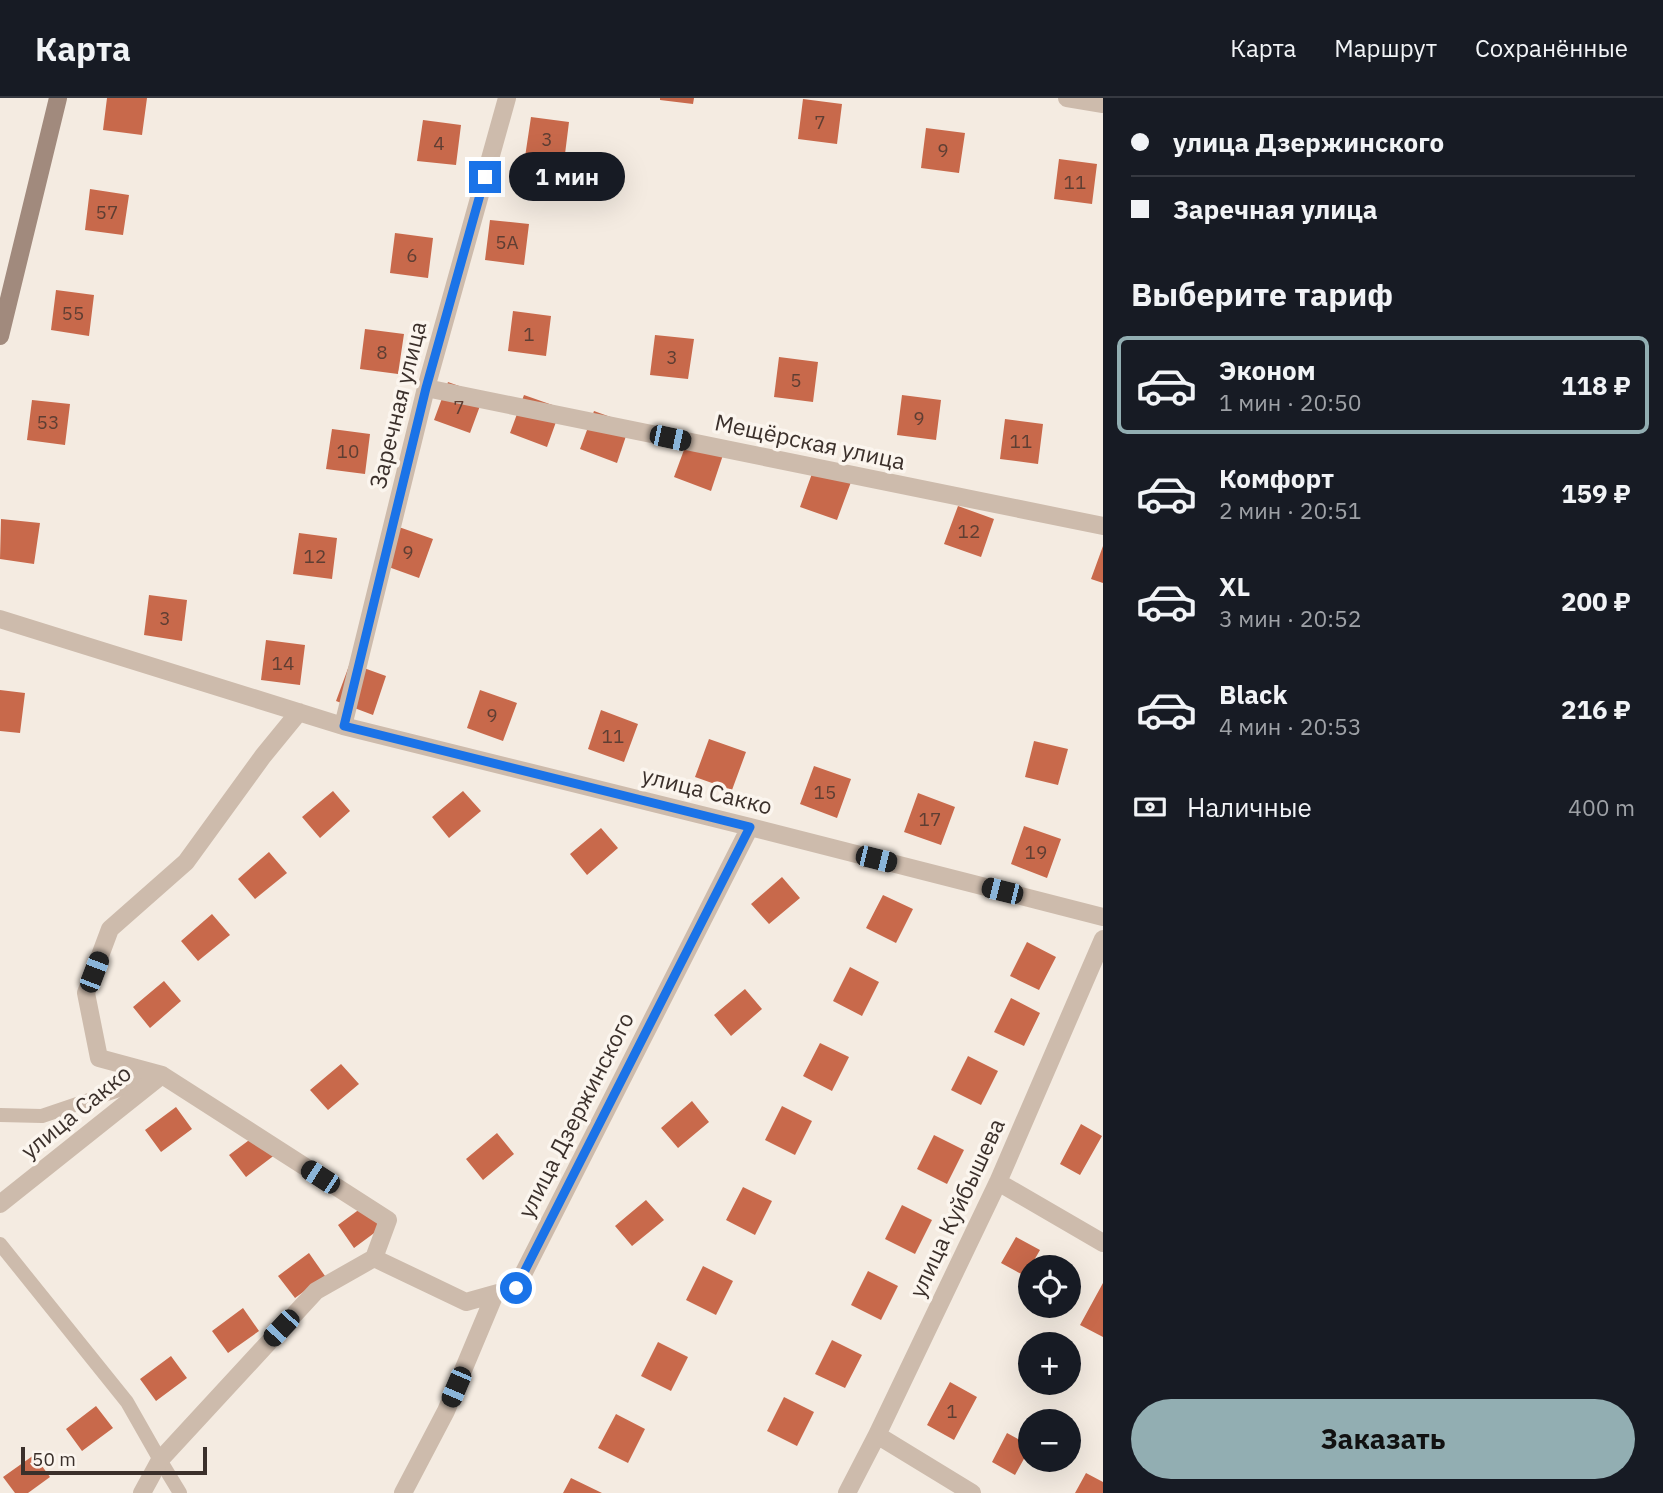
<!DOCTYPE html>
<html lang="ru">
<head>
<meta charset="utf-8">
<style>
  :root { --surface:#171b24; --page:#242831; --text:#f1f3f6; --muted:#9ea1a6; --line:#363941; --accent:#92aeb2 }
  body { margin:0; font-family:"IBM Plex Sans",sans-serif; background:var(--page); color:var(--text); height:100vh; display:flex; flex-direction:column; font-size:26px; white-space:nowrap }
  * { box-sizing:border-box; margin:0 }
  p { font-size:23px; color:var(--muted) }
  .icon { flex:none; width:38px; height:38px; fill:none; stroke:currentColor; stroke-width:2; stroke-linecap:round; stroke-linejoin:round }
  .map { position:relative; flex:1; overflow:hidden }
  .details { display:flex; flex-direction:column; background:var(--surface); width:560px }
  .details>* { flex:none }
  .hud { display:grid; align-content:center; height:154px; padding:0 28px; background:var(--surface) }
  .controls { position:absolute; left:1018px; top:1157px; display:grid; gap:14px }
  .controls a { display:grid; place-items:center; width:63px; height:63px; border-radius:50%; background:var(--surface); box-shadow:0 7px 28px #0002; font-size:35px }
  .scale { position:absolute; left:21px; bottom:18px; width:186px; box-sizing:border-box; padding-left:7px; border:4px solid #3b302b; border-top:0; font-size:19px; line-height:24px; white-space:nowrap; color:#3b302b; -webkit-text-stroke:5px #fbf5ee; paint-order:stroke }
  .end { position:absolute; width:32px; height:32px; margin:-16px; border:9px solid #1a73e8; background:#fff; box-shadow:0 0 0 4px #fff }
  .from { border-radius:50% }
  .bubble { position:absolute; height:49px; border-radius:24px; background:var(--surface); box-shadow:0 7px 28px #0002; font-size:23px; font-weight:800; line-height:49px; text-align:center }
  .car { position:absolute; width:21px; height:42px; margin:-21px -10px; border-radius:9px; box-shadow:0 0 5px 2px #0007; background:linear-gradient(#222 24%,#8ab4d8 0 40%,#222 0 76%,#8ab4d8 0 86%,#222 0) }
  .hud b { display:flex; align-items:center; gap:24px; height:66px; font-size:26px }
  .hud b+b { border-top:2px solid var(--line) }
  .hud i { width:18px; height:18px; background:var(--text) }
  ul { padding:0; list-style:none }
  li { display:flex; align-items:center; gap:21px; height:98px; margin:0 14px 10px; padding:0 14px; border:4px solid transparent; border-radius:10px }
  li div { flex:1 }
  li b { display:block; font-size:26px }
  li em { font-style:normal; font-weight:800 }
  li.on { border-color:var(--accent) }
  li>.icon { width:63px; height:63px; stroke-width:1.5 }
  h2 { padding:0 28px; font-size:32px; line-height:84px }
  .pay { display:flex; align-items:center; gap:18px; height:77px; padding:0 28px; font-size:26px }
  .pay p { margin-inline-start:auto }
  .primary-button { display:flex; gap:14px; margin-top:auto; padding:14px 28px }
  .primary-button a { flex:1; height:80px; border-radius:42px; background:var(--accent); color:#111; font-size:28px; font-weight:800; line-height:80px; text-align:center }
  header { display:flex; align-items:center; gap:42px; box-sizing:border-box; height:98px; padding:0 35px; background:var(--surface); border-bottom:2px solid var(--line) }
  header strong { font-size:33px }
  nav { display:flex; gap:38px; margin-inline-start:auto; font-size:24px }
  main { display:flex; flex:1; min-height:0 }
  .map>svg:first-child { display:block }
</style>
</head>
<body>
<header>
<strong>Карта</strong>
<nav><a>Карта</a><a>Маршрут</a><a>Сохранённые</a></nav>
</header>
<main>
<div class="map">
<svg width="1103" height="1395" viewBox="0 0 1103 1395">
  <rect width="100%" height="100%" fill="#f4ebe1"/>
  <path fill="#c8694b" d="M107,0h40l-5,37 -39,-5z
    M660,0h34l-1,6 -33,-4z
    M803,1l39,5 -5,40 -39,-5z
    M531,19l38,5 -5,40 -39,-5z
    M423,22l38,5 -5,40 -39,-4z
    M926,30l39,5 -6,40 -38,-5z
    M1059,61l38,5 -5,40 -38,-5z
    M90,91l39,6 -6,40 -38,-5z
    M490,122l39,4 -5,41 -39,-5z
    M395,135l38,5 -5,40 -38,-5z
    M56,192l38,5 -5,41 -38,-6z
    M513,213l38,5 -5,40 -38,-5z
    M365,231l39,5 -6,40 -38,-5z
    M655,237l39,4 -6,40 -38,-4z
    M779,259l39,5 -5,40 -39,-5z
    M448,284l36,13 -14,38 -36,-13z
    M524,297l37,13 -14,39 -37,-14z
    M902,297l39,5 -5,40 -39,-5z
    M32,302l38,4 -5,41 -38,-5z
    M594,313l36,13 -13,39 -37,-14z
    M1005,321l38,5 -5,40 -38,-5z
    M332,331l38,5 -5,40 -39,-5z
    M688,341l36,13 -13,39 -37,-14z
    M814,370l37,14 -14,38 -37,-13z
    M958,408l36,13 -13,38 -37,-13z
    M1,421l39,4 -6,41 -34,-5z
    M396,428l37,13 -14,39 -36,-13z
    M299,435l38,5 -5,41 -39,-5z
    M1103,448v37l-12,-4z
    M149,497l38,5 -5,41 -38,-6z
    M266,542l39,5 -5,40 -39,-5z
    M350,565l36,13 -13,39 -37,-14z
    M0,592l25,3 -5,40 -20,-2z
    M480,592l37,13 -14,38 -36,-13z
    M601,612l37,14 -14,38 -36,-13z
    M709,641l37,13 -14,38 -37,-13z
    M1034,643l34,8 -10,36 -33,-8z
    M814,668l37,13 -14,39 -37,-14z
    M333,693l17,20 -30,27 -18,-21z
    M463,693l18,20 -32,27 -17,-21z
    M918,695l37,14 -14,38 -37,-13z
    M1024,728l37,13 -14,39 -36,-14z
    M601,730l17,20 -31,27 -17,-21z
    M269,754l18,21 -32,26 -17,-20z
    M782,779l18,21 -31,26 -18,-20z
    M883,797l30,14 -17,34 -30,-15z
    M212,816l18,21 -32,26 -17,-20z
    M1027,844l29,15 -17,33 -29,-14z
    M850,869l29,15 -17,34 -29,-15z
    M164,883l17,20 -31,27 -17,-21z
    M745,891l17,20 -31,27 -17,-21z
    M1011,900l29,15 -16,33 -30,-14z
    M820,945l29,14 -17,34 -29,-15z
    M968,958l30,15 -17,34 -30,-15z
    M341,966l18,20 -31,26 -18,-20z
    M692,1003l17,21 -31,26 -17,-20z
    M782,1008l30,15 -17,34 -30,-15z
    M176,1009l16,22 -31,23 -16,-22z
    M1081,1026l21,12 -22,39 -20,-11z
    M260,1034l16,22 -30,23 -17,-22z
    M497,1035l17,21 -31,26 -17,-21z
    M934,1037l30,15 -17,34 -30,-15z
    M743,1089l29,14 -17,34 -29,-15z
    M646,1102l18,20 -32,26 -17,-20z
    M368,1105l17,22 -31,23 -16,-23z
    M902,1107l30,15 -17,34 -30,-15z
    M1016,1139l24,13 -15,26 -24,-13z
    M309,1155l16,23 -30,22 -17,-22z
    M703,1168l30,15 -17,34 -30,-15z
    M868,1173l30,15 -17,34 -30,-15z
    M1103,1185v54l-23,-12z
    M243,1210l16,23 -31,22 -16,-22z
    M832,1242l30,15 -17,33 -30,-14z
    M658,1244l30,15 -17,34 -30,-15z
    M171,1258l16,22 -31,23 -16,-22z
    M950,1284l27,15 -23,43 -27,-15z
    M784,1299l30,15 -17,34 -30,-15z
    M96,1308l17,22 -31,23 -16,-22z
    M616,1316l29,15 -17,34 -30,-15z
    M1007,1335l24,13 -16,29 -23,-13z
    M34,1357l16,22 -22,16h-13l-12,-16z
    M1086,1375l17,9v11h-28z
    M571,1380l31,15h-39z"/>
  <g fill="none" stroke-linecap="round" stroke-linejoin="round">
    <path stroke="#cdbbac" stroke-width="14" d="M0,1017l42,1 112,-38
      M0,1146l127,158 33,58 20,33"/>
    <path stroke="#cdbbac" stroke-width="18" d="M1067,0l36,6
      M426,290l677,138
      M0,521l343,107 407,101 353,90
      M299,614l-36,44 -77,106 -76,67 -24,64 13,65 63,17 226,145 -14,38
      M343,628l83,-338 81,-290
      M998,1084l105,61
      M0,1106l162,-129
      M877,1337l95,58
      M142,1395l18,-33 156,-169 58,-33 92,44 50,-14 234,-461
      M403,1395l43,-82 49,-117
      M847,1395l30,-58 121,-253 105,-243"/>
    <path stroke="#a18a7d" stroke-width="18" d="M0,238l58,-238"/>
  </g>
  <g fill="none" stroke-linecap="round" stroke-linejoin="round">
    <path stroke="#1a73e8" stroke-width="9" d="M485,79l-59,211 -82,338 406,101 -234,461"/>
  </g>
  <g text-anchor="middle" stroke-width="7" stroke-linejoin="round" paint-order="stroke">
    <g font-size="19" fill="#5e3e33">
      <text x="820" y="31">7</text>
      <text x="547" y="48">3</text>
      <text x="439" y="52">4</text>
      <text x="943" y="59">9</text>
      <text x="1075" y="91">11</text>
      <text x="107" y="121">57</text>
      <text x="507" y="151">5А</text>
      <text x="412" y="164">6</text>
      <text x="73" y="222">55</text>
      <text x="529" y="243">1</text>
      <text x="382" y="261">8</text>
      <text x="672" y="266">3</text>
      <text x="796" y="289">5</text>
      <text x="459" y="316">7</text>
      <text x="919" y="327">9</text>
      <text x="48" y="331">53</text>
      <text x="1021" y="350">11</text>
      <text x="348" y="360">10</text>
      <text x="969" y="440">12</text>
      <text x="408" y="461">9</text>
      <text x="315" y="465">12</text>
      <text x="165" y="527">3</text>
      <text x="283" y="572">14</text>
      <text x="492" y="624">9</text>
      <text x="613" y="645">11</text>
      <text x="825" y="701">15</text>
      <text x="930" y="728">17</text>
      <text x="1036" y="761">19</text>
      <text x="952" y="1320">1</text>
    </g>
    <g font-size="23" fill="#3b302b" stroke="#fbf5ee">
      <text transform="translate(398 307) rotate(-76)" y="8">Заречная улица</text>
      <text transform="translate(810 344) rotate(12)" y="8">Мещёрская улица</text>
      <text transform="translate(707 693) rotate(14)" y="8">улица Сакко</text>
      <text transform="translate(76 1014) rotate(-39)" y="8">улица Сакко</text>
      <text transform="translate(576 1017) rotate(-63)" y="8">улица Дзержинского</text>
      <text transform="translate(957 1110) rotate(-65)" y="8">улица Куйбышева</text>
    </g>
  </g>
</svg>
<div class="controls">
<a><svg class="icon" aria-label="locate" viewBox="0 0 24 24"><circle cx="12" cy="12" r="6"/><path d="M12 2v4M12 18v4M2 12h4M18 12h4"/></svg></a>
<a>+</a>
<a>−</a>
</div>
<div class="scale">50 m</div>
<i class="end from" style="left:516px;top:1190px"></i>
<i class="end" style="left:485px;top:79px"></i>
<div class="bubble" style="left:509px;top:54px;width:116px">1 мин</div>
<i class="car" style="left:670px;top:340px;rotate:102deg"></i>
<i class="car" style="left:876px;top:761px;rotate:104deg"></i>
<i class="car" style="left:1002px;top:793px;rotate:284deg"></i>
<i class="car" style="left:94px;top:874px;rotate:21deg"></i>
<i class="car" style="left:320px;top:1079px;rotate:303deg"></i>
<i class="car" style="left:281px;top:1230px;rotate:223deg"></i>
<i class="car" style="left:456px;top:1289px;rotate:203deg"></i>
</div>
<section class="details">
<div class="hud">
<b><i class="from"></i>улица Дзержинского</b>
<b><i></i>Заречная улица</b>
</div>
<h2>Выберите тариф</h2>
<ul>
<li class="on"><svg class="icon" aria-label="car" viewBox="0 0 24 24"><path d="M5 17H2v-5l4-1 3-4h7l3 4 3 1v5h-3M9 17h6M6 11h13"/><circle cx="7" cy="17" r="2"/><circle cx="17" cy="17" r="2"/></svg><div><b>Эконом</b><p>1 мин · 20:50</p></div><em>118 ₽</em></li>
<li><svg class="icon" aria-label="car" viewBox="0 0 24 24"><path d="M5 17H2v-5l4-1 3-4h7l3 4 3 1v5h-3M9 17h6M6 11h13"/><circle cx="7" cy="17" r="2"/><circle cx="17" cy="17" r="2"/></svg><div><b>Комфорт</b><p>2 мин · 20:51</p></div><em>159 ₽</em></li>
<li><svg class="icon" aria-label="car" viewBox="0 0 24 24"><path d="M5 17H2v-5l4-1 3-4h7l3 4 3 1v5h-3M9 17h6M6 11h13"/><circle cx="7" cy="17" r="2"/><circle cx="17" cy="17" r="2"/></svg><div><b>XL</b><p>3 мин · 20:52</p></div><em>200 ₽</em></li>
<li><svg class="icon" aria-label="car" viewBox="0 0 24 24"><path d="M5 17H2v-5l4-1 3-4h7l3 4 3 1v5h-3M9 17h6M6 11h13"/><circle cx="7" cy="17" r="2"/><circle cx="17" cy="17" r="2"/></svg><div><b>Black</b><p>4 мин · 20:53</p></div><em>216 ₽</em></li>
</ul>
<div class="pay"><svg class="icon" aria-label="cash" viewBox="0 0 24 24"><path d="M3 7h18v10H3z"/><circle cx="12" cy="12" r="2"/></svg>Наличные<p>400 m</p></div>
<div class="primary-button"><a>Заказать</a></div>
</section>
</main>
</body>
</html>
